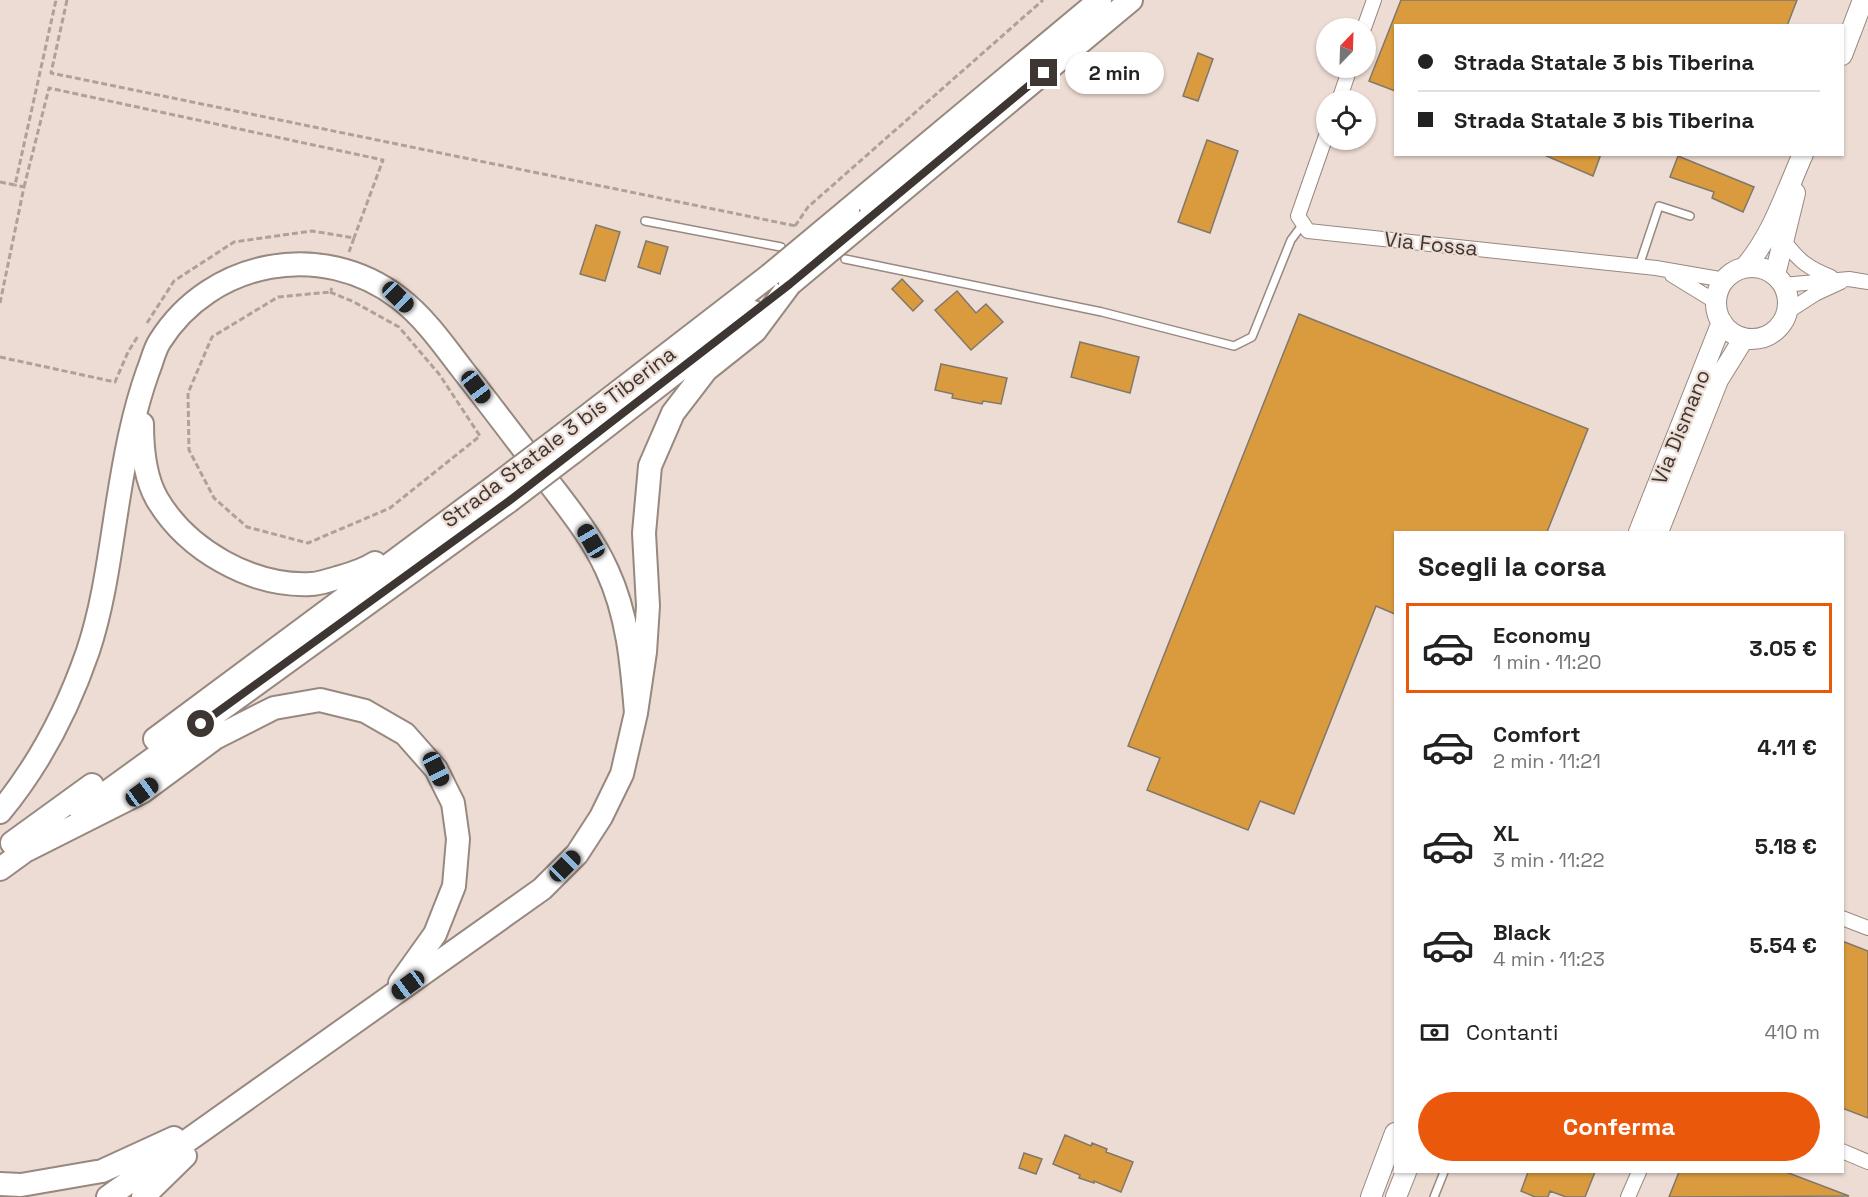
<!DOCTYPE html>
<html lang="it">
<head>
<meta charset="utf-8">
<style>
  :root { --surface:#fff; --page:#f2f2f2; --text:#222; --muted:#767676; --line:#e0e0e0; --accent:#ea580c }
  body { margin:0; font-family:"Space Grotesk",sans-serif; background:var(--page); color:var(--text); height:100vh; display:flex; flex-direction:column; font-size:22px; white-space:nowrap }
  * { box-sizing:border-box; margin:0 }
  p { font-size:20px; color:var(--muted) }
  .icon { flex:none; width:33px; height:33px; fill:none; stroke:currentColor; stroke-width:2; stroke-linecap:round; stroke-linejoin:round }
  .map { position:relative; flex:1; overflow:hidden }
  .drawer { position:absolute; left:1394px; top:531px; width:450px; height:642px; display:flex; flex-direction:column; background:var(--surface); border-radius:0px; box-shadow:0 2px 4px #0004 }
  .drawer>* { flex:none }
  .banner { position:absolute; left:1394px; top:24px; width:450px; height:132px; border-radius:0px; box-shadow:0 2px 4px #0004; display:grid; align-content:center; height:132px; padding:0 24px; background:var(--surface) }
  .needle { width:39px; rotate:23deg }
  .controls { position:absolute; left:1316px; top:18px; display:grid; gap:12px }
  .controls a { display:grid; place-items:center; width:60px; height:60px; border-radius:50%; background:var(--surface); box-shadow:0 2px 4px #0004; font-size:30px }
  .end { position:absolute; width:27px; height:27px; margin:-14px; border:8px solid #3d3633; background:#fff; box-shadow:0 0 0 3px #fff }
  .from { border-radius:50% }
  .bubble { position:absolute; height:42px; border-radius:21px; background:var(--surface); box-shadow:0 2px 4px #0004; font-size:20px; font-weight:700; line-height:42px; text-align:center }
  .car { position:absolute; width:18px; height:36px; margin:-18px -9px; border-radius:8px; box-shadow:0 0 4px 2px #0007; background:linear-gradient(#222 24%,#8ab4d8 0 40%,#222 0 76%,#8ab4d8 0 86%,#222 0) }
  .banner b { display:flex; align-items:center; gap:21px; height:57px; font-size:22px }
  .banner b+b { border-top:2px solid var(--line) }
  .banner i { width:15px; height:15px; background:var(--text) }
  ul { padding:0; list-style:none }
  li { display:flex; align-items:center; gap:18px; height:90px; margin:0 12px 9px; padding:0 12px; border:3px solid transparent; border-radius:0px }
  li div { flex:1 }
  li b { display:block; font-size:22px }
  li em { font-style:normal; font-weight:700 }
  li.current { border-color:var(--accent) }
  li>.icon { width:54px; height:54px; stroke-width:1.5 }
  h2 { padding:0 24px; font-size:27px; line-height:72px }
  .pay { display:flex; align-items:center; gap:15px; height:66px; padding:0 24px; font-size:22px }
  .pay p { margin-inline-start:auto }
  .cta { display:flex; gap:12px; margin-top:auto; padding:12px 24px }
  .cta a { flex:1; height:69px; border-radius:36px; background:var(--accent); color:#fff; font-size:24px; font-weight:700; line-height:69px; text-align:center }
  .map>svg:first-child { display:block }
</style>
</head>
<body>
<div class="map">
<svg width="1868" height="1197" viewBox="0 0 1868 1197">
  <rect width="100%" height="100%" fill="#eddcd3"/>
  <path fill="#d99b3e" stroke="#81776b" stroke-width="1.5" d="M1401,0h396l-10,26h-392v65l-26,-10z
    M1198,53l15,6 -15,42 -15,-5z
    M1207,140l31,11 -28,82 -32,-11z
    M1542,154h59l-8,22z
    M1678,156l76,31 -11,25 -31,-14 2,-6 -44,-15z
    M596,225l24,7 -15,49 -25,-7z
    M646,241l22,6 -8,27 -22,-7z
    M902,279l21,22 -10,10 -21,-22z
    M957,291l19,22 10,-9 17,18 -32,28 -36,-40z
    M1299,314l289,115 -41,103h-152v82l-19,-8 -82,208 -34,-13 -12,29 -101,-40 13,-32 -32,-12z
    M1080,342l59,15 -9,36 -59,-16z
    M941,364l66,14 -6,26 -18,-3 -1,3 -30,-6 1,-4 -18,-4z
    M1842,941l26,10v167l-26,-10z
    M1065,1135l26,11 1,-3 15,6 -1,3 27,10 -12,30 -27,-11v2l-15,-5 1,-3 -27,-11z
    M1024,1153l18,6 -6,15 -17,-6z
    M1528,1172h67l-10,25h-19l-16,-6 -2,6h-13l-14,-6z
    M1679,1172h107l63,24 -180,1z"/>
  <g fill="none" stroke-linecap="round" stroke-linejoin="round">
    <g stroke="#978880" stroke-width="10">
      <path id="service" d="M645,221l136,26
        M845,259l257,53 132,34 18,-9 39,-97 12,-16
        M1639,266l20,-60 31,10
        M1434,1197l10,-25"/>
    </g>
    <g stroke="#978880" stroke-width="16">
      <path id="minor" d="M1364,28l10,-28
        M1339,100l11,-32
        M1326,136l-28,80 10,15 348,37 69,12
        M1784,241c15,20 24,27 47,36
        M1672,275l44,27
        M1783,285l66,-6 19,3
        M1787,312l28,-18 26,-12
        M1842,918l26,10
        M1842,1151l26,11
        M1628,1197l11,-25"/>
    </g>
    <g stroke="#978880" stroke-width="22">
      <path id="secondary" d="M1842,55l21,-55
        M1716 303a36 36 0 1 1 72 0a36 36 0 1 1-72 0Z
        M1744,268c28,-31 42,-76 59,-114
        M1775,275l20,-82
        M1639,532l83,-210
        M1658,532l60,-152 26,-42
        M1371,1197l24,-64
        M1396,1197l10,-25"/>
    </g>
    <g stroke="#978880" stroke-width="26">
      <path id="trunk" d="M848,210l252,-210
        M868,219l263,-219
        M142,424c0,24 3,54 15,75 30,51 95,88 154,85 8,0 18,-4 26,-6 14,-4 26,-7 38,-15
        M560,437l210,-162
        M572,453l181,-141
        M155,739l343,-255
        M81,811l428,-310
        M0,812c39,-47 68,-103 88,-161 16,-48 22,-100 30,-150 7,-44 15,-88 30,-130 4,-9 6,-21 12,-30 51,-81 162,-102 239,-43 25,19 44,46 63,71 29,37 57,74 85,111 22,29 45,57 60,90 21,45 25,94 29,143
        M12,843l80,-58
        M27,850l115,-58 73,-54 59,-30 46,-8 45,11 40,23 31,35 17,34 5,36 -4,47 -19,48 -35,49
        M0,869l40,-29
        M0,1184l21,1 81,-14 72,-33
        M108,1197l434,-308 35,-35 24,-37 21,-43 14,-61 9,-61 3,-46 -4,-73 6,-67 23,-53 33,-43 49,-39 35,-47
        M143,1197l42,-41"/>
    </g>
    <path stroke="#aea19a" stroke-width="3" stroke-dasharray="6 3" stroke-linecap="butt" d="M67,0l-16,73 745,153
      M0,182l15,3 41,-185
      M24,187l25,-99 334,72 -29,78
      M795,226l13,-19 235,-207
      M330,292l24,10 45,25 40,47 41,62 -90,72 -82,35 -61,-16 -33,-29 -25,-48 -1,-57 24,-56 66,-40 52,-5 2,-4
      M0,303l24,-116 -9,-2
      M147,323l27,-42 60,-39 78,-11 42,7 -5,14
      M0,357l115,25 13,-30 10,-16"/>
    <use href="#service" stroke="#fff" stroke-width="7"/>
    <use href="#minor" stroke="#fff" stroke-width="14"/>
    <use href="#secondary" stroke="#fff" stroke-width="20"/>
    <use href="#trunk" stroke="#fff" stroke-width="22"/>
    <g stroke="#978880" stroke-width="26" stroke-linecap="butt">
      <path id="trunk-bridge" d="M770,275l78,-65
        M790,284l78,-65
        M498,484l62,-47
        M509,501l63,-48"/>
    </g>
    <use href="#trunk-bridge" stroke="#fff" stroke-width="22"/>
  </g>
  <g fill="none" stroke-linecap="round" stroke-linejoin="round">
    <path stroke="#3d3633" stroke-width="8" d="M201,724l308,-223 281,-217 254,-211"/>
  </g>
  <g text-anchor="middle" stroke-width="4.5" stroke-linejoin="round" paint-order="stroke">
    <g font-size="21" fill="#3d3633" stroke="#eddcd3">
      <text transform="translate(1431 244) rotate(6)" y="7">Via Fossa</text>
      <text transform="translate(1681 427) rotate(-68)" y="7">Via Dismano</text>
      <text transform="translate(559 437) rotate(-37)" y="7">Strada Statale 3 bis Tiberina</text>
    </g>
  </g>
</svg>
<div class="controls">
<a><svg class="needle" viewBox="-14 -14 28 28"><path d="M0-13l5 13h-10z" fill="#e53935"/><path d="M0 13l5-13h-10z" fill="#767676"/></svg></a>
<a><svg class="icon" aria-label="locate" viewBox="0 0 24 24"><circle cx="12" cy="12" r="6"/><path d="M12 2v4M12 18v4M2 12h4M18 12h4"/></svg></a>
</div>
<i class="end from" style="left:201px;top:724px"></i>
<i class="end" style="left:1044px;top:73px"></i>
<div class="bubble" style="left:1065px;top:52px;width:99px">2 min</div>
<i class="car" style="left:398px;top:297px;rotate:134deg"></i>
<i class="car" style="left:476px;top:387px;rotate:143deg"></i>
<i class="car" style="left:591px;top:541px;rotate:330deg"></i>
<i class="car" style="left:436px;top:769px;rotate:154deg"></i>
<i class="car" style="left:142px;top:792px;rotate:54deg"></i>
<i class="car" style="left:565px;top:866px;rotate:45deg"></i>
<i class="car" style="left:408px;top:985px;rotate:234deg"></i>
<div class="banner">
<b><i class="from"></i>Strada Statale 3 bis Tiberina</b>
<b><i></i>Strada Statale 3 bis Tiberina</b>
</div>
<section class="drawer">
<h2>Scegli la corsa</h2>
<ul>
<li class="current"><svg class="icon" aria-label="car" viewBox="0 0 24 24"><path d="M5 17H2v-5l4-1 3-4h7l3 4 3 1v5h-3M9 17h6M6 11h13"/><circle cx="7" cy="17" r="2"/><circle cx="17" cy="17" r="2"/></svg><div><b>Economy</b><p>1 min · 11:20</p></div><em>3.05 €</em></li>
<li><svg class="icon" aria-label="car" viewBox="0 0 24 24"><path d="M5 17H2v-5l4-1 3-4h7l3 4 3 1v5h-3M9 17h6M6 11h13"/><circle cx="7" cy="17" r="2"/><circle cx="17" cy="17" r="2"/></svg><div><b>Comfort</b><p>2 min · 11:21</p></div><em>4.11 €</em></li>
<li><svg class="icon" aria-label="car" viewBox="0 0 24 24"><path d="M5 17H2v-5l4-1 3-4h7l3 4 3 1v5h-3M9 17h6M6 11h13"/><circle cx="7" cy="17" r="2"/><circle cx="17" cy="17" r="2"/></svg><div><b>XL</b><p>3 min · 11:22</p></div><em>5.18 €</em></li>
<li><svg class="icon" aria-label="car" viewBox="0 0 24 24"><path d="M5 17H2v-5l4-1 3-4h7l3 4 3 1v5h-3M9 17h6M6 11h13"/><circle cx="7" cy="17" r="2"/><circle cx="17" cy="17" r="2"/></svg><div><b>Black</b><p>4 min · 11:23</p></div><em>5.54 €</em></li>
</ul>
<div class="pay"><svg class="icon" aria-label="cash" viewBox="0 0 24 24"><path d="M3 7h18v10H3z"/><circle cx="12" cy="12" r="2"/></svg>Contanti<p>410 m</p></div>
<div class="cta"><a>Conferma</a></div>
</section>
</div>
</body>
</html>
